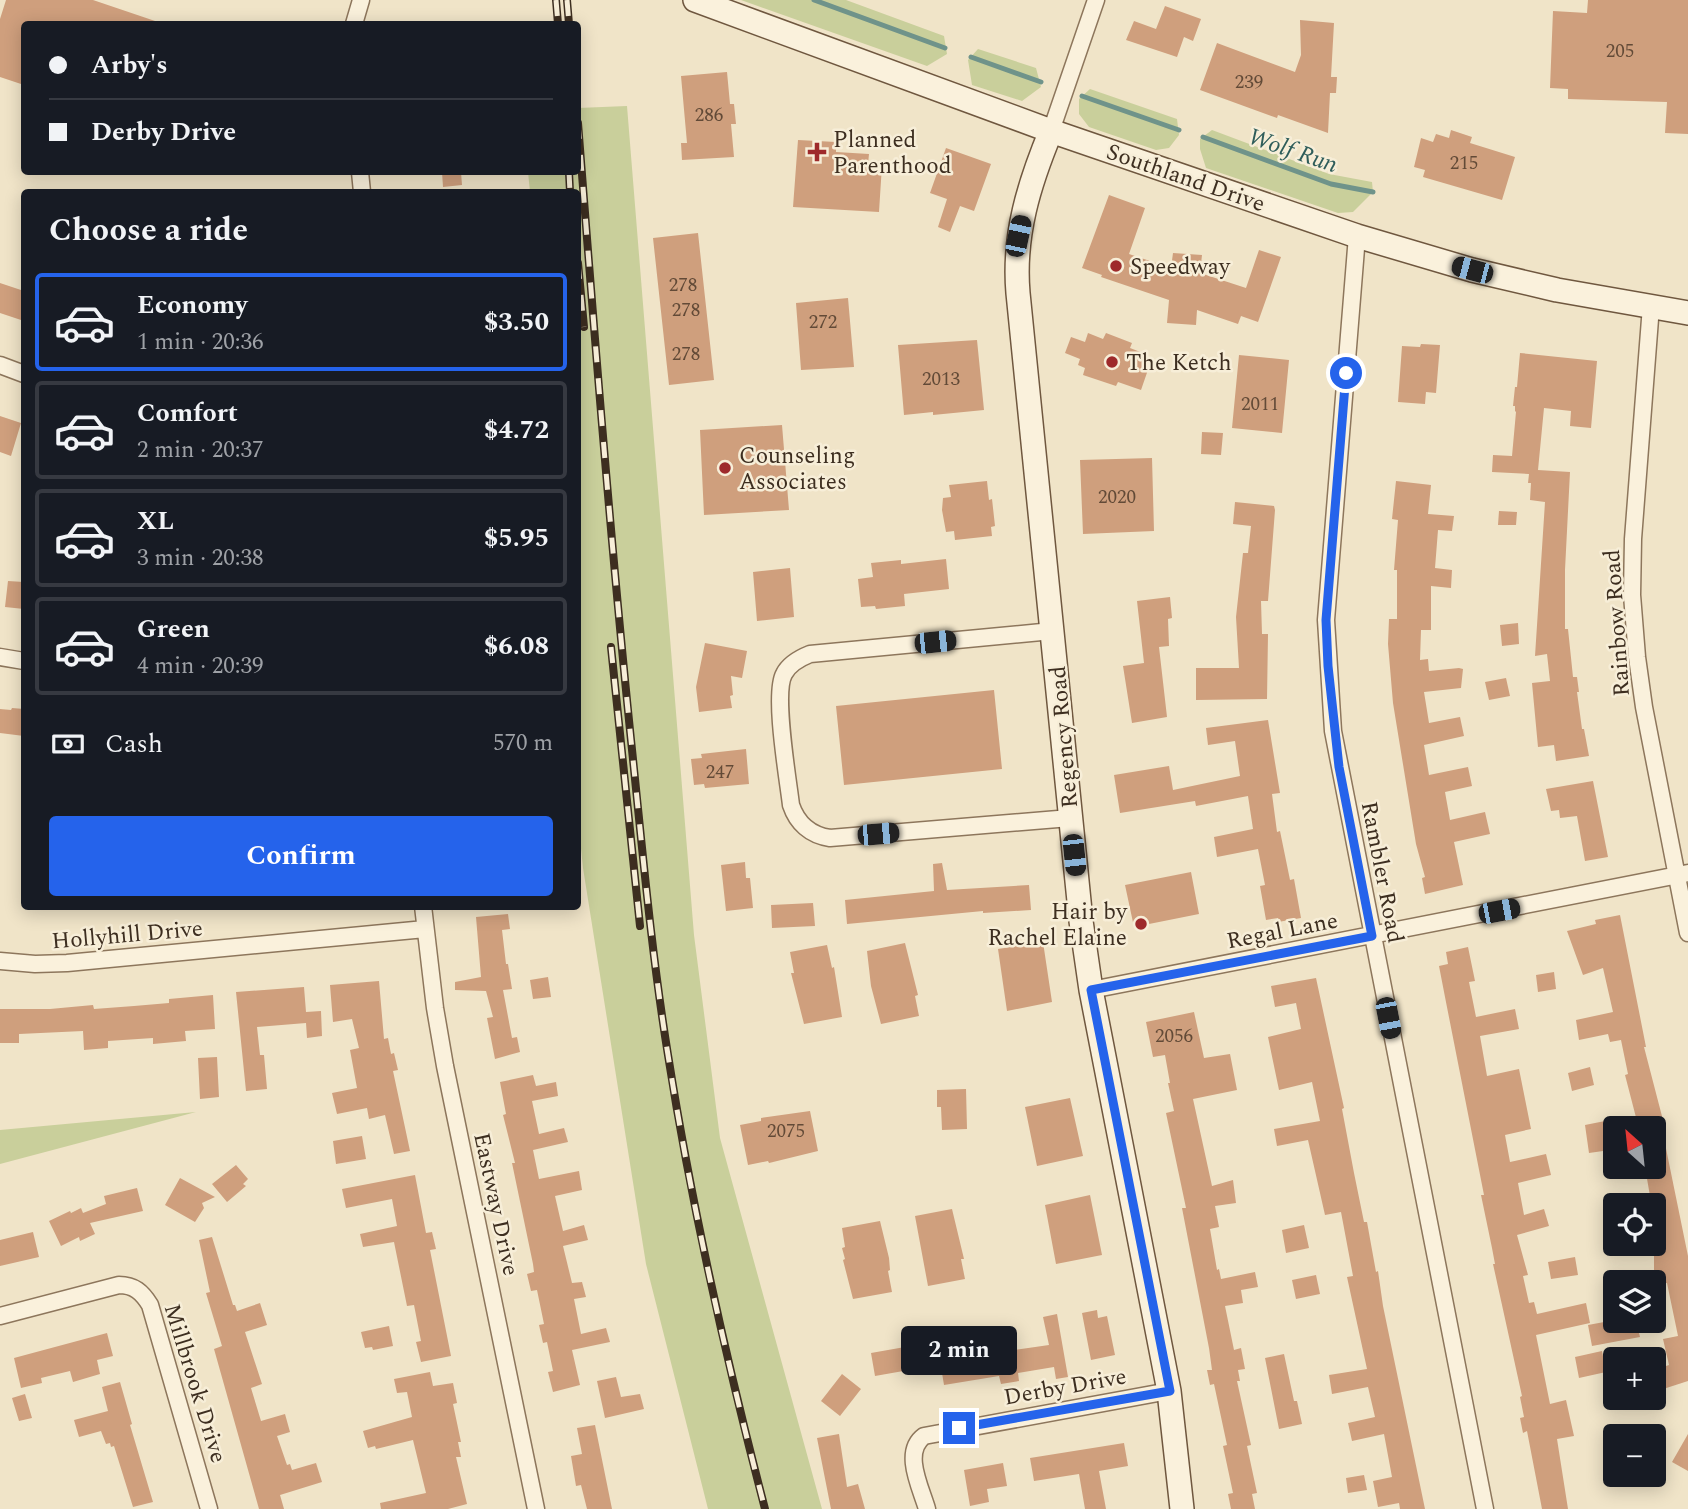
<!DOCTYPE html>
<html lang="en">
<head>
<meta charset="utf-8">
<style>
  :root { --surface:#171b24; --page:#20242c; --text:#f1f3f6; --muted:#9ea1a6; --line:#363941; --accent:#2563eb }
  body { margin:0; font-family:Spectral,serif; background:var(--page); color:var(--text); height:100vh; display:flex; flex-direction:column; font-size:26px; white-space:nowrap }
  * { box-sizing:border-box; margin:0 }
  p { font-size:23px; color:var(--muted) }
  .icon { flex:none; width:38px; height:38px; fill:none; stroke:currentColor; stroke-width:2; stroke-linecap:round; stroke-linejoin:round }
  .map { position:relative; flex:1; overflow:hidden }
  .details { position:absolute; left:21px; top:189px; width:560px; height:721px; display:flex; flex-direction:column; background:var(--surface); border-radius:7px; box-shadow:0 4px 18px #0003 }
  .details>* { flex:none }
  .hud { position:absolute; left:21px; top:21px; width:560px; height:154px; border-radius:7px; box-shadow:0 4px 18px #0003; display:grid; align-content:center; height:154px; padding:0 28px; background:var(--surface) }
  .needle { width:46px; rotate:333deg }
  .tools { position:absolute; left:1603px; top:1116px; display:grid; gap:14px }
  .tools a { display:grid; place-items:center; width:63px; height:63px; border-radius:7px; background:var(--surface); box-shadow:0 4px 18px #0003; font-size:35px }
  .end { position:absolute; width:32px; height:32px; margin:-16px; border:9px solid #2563eb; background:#fff; box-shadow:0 0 0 4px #fff }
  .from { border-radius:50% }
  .bubble { position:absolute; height:49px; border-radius:7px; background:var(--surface); box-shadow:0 4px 18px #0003; font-size:23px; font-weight:700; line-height:49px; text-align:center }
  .car { position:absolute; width:21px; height:42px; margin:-21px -10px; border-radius:9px; box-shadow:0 0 5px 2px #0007; background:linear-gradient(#222 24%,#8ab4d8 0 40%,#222 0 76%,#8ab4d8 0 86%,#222 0) }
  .hud b { display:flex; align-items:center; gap:24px; height:66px; font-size:26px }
  .hud b+b { border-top:2px solid var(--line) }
  .hud i { width:18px; height:18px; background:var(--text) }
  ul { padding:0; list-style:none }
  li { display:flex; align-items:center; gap:21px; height:98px; margin:0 14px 10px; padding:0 14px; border:4px solid var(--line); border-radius:7px }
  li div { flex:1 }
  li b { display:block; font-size:26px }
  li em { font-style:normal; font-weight:700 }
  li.on { border-color:var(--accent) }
  li>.icon { width:63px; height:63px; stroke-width:1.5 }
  h2 { padding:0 28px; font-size:32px; line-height:84px }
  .pay { display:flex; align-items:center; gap:18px; height:77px; padding:0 28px; font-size:26px }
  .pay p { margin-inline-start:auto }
  .cta { display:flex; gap:14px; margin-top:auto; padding:14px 28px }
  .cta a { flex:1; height:80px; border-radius:7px; background:var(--accent); color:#fff; font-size:28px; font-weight:700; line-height:80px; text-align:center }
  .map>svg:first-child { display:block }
</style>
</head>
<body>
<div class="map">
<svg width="1688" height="1509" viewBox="0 0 1688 1509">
  <rect width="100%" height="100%" fill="#f0e4c8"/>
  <path fill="#c9cf9b" d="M741,0h105l98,36 3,18 -20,12z
    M978,49l58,19 5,19 -19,14 -50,-16 -4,-25z
    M1090,89l87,30 2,16 -10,13 -13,2 -67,-23 -10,-13v-15z
    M627,106l67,829 26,203 102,371h-114l-62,-245 -63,-396 -5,-49v-627h-48l-2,-20h50v-64z
    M1212,130l117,44 43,8 1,10 -20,20 -15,1 -132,-45 -6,-19v-10z
    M196,1112l-196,52v-34z"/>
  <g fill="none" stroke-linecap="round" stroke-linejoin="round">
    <path stroke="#6f938a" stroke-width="5" d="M814,0l131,48
      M971,57l70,25
      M1082,96l97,34
      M1203,137l128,47 42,8"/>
  </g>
  <path fill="#cf9f7d" d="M6,0h87l65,22 -1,2h-133v61l-24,-8v-58z
    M1588,0h100v134l-23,-1 2,-31 -99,-3v-10l-18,-1 3,-77 34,2z
    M1165,6l36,13 -8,22 -9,-4 -7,20 -51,-17 8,-19 22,8z
    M1300,20l34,3 -3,54h6l-1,16h-6l-2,40 -50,-18 -1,3 -77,-28 17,-47 78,29 6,-17z
    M727,72l3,32h4l2,20h-5l3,33 -52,3 -1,-17h6l-6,-67z
    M1451,130l21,7 -2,6 45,14 -13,43 -79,-23 2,-7 -11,-3 7,-29 12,4 3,-8 13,4z
    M798,140l38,2v10l33,2 -1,10 14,1 -3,47 -86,-5z
    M946,148l45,16 -17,47 -14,-5 -10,26 -12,-5 9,-28 -17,-6z
    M442,172h19l1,13 -19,2z
    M1109,195l36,13 -16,46 42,14 2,-15 29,2 -2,18 46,15 13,-38 22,7 -23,65 -17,-6 -3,8 -41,-14 -1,15 -29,-2 2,-23 -68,-23 1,-2 -20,-7z
    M698,233l16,147 -45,5 -16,-147z
    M0,283l24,8v30l-24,-8z
    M848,298l6,69 -53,3 -5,-67z
    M1088,333l15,6 3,-6 26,10 -2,5 13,5 -3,7 10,4 -9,26 -23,-8 -2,4 -33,-11 2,-7 -7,-3 2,-6 -15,-6 6,-16 14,5z
    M977,340l7,70 -51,5v-3l-29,3 -6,-70z
    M1421,344l19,1 -4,48 -10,-1 -1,12 -27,-2 4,-56 18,1z
    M1520,353l77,8 -6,67 -21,-2 1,-15 -27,-3 -6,62 32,2 -5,98v59h3l5,48h4l2,15h-2l5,37h2l5,27 -33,5 -2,-16 -16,2 -6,-64 18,-2 -3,-27 -12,2 10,-154 -15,-2 1,-17h-3l1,-9 -37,-2 1,-17 19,1 4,-44 -1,-1v-5h-2l2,-19h2z
    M1239,355l50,5 -7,73 -50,-5z
    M0,416l21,7 -10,33 -11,-4z
    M782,425l7,85 -85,5 -4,-85z
    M1202,432l21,1 -2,22 -20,-1z
    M1152,458l2,73 -71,3 -3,-74z
    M987,481l2,19 3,-1 3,27 -4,1 1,9 -37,4 -1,-9 -8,1 -4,-22 1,-12 8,-1 -2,-12z
    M1396,481l35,4 -3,29 26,2 -2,15 -14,-1 -3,38 17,2 -1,18 -20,-2v44h-10l-1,30 8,-1 1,12 30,-3 4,1 -2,19 -37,4 5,31 31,-6 4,19 -40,9 5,30 39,-8 4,19 -27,6 5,28 35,-8 5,22 -36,8 9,43 -38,9 -3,-16 3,-1 -9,-33 -23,-141 -5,-59 1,-25h8v-49h-3l4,-50 -6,-1z
    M1235,502l39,4 1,4 -7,91h-7l1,33h6l-1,65 -71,1v-32h43l-3,-51 7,-64h5l3,-27 -18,-2z
    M1499,511l18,1 -1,13h-18z
    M946,559l3,30 -45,5 1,12 -29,3 -1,-3 -14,1 -3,-28 15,-2 -2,-14 30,-3v4z
    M790,568l4,49 -37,4 -4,-49z
    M8,581l16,1v27l-19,-2z
    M1170,597l2,21 -4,1 1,27 -10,1 8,70 -35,6 -9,-57 21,-3 -7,-62z
    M1518,623l1,21 -17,2 -2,-21z
    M705,643l42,8 -5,27 -11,-2 2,19 -3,1 2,12 -33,4 -3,-25z
    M1506,678l4,18 -21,4 -4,-18z
    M994,690l8,79 -158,16 -8,-79z
    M12,708l12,1v27l-24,-3v-24l11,1z
    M1268,720l12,73 -8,1 5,38 3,-1 10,49 4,-1 7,39 -23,4v-4l-12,2 -6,-34 5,-1 -7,-36 -41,8 -3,-20 39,-8 -5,-33 -52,10 -1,-5 -75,12 -6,-38 55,-9 4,24 67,-14 -5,-35 -27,4 -2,-17z
    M746,749l3,35 -44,4 -1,-4 -10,1 -3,-26 11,-1 -1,-4z
    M1593,781l15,76 -23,4 -8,-45 -17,2 -1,-8 -8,1 -5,-22z
    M745,862l1,16h4l3,30 -27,3 -5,-46z
    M942,863l5,27 82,-5 2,25 -48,3v-2l-136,13 -2,-24 89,-9 -1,-27z
    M1191,872l8,42 -65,13 -9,-42z
    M813,903l2,23 -43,2 -1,-23z
    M508,914l2,15 -8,1 4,34h2l4,25 -9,1 9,48 5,-1 3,15 -25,7 -8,-41 6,-1 -7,-26 -31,-1v-8l26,-5 -5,-60z
    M1620,915l26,132h-2l20,77 -2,1v4l26,127v125l-34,11v-22l15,-5 -6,-26 15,-3 -11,-53 -7,1 -2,-13 -4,1v-71l-3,1 -6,-35h9v-38h-15l-14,-54 3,-1 -7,-34 -11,2 -2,-8 -29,6 -3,-20 37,-8 -10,-44 -20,7 -16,-44 29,-7 -1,-4z
    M1043,942l9,60 -45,9 -9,-62z
    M905,943l13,52 -3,1 4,20 -38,8 -10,-38 -4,-35z
    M827,945l5,23 2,-1 8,50 -38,7 -13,-51h3l-4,-21z
    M1468,947l7,34 -6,1 7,35 39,-8 4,20 -39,7 7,40 32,-7 12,60 -26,6 5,27 36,-8 5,21 -33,8 6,32 20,-6 5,17 -32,9 11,40 -5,1 6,27 5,-1 3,12 49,-11 4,20 -54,12 14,69 16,-4 8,36 -17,3 11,70h-26l-15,-78 -4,2 -3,-15 4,-1 -4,-20 2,-1 -29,-132h2l-3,-16 -11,-53h3l-39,-198 -6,-31 9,-2 -2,-12z
    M1554,972l2,17 -18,3 -2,-17z
    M548,977l3,20 -18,2 -3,-19z
    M1316,978l28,130 -2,1 12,64 10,49h3l9,50 2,-1 5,35 42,203h-25l-1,-6 -21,4 -5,-26 19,-4 -8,-43 -32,7 -4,-18 27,-6 -7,-30 -36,7 -3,-19 38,-6 -20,-92 6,-1 -12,-64 -16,3 -17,-75 -31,6 -3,-17 46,-8 -8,-39 -33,8 -11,-53 33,-8 -5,-26 -21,4 -4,-21z
    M379,981l5,58 4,-1 3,16 3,-1 4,17 -5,1 17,80 -16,3 -9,-39 -16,4 -2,-11 -30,6 -5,-21 25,-5 -7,-38 9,-2 -7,-29 -19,3 -3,-37z
    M304,987l2,25 15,-1 1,25 -15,2 -1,-15 -49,4 3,28h4l3,34 -21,2 -10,-99z
    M213,995l2,34 -30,2 1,10 -33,3v-6l-45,3v7l-24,2 -1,-19 -64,3v9h-19v-34h50l43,-4 1,4 40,-3 35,-3v-4z
    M1194,1012l10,46 26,-4 7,36 -44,9 19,87 21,-6 3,23 -21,3 4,21 -9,2 7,41 2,-1 2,10 34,-7 3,15 -17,3 2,13 -18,3 9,44 7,-2 4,21 -7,1 2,11h-3l14,64 -4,1 10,47 -5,1 3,15h-24l-3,-15 5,-1 -10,-47 4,-1 -13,-61 -4,1 -3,-15h5l-3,-22 -27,-140h4l-20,-95 8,-2 -6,-28h2l-5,-28 -12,2 -7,-35z
    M217,1057l2,40 -19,2 -2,-41z
    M1590,1067l4,18 -22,6 -4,-18z
    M533,1075l3,11 20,-4 2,14 -26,5 7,33 25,-6 4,14 -35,8 6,29 40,-8 3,19 -27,6 8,35 21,-6 4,15 -25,6 9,37 10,-1 4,15 -12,2 7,35 25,-6 4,14 -38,8 8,35 -27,7 -5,-20 5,-1 -6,-29 -4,1 -4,-18 5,-1 -7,-34 -6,1 -4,-17 7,-2 -1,-8 -21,-101h3l-12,-48 3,-1 -6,-32z
    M966,1089l1,40 -25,1 -1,-23h-4v-17z
    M1070,1098l13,58 -46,10 -12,-59z
    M810,1111l8,40 -49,12 -1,-2 -20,4 -8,-40 21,-4v-3z
    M1605,1121l5,29 -21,3 -4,-28z
    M362,1136l4,23 -30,5 -3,-23z
    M236,1165l12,14 -5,5 3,2 -19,16 -15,-18z
    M415,1175l11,58 6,-1 4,17 -6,1 21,106 -30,6 -5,-20 5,-1 -7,-36 -7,1 -13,-64 -31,5 -3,-13 37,-8 -5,-27 -46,9 -4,-19z
    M180,1178l35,19 -13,6 2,5 -9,14 -30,-17z
    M137,1188l6,23 -53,12 5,11 -15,7 -1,-4 -18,9 -12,-25 21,-10 1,2 10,-5 2,5 23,-9 -2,-8z
    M1090,1195l12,60 -46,9 -11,-59z
    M952,1209l12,50h-3l4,20 -37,7 -13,-70z
    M880,1221l9,37 1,12 -2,1 4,21 -39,7 -10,-39 2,-1 -3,-11 3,-1 -3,-19z
    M1304,1225l5,23 -23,5 -4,-23z
    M33,1232l6,25 -39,9v-26z
    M212,1237l21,68h2l2,6 23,-8 7,22 -22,7 17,52 -11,4 10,33 24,-7 5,18 -13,4 10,29 3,-1 2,6 24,-7 6,19 -42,13 4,14h-25l-45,-160 8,-3 -16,-53 4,-1 -11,-52z
    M1575,1257l3,18 -27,4 -3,-17z
    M1316,1275l4,19 -24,5 -4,-19z
    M1097,1310l1,8 9,-2 8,39 -24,5 -9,-47z
    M1057,1314l11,63 -12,2 -2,-12 -36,6 1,8 -18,3 -2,-8 -55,9 -4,-24 109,-16 -6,-28z
    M1615,1320l21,1 4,16 -48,9 -4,-21z
    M389,1326l4,20 -20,4 -1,-3 -7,1 -4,-16z
    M107,1333l6,23 -16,4 3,14 -27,8 -3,-11 -29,7 1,5 -21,5 -7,-30z
    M905,1347l4,23 -34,6 -4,-23z
    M1602,1351l4,21 -27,6 -4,-21z
    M1284,1354l10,47h3l5,23 -23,5 -14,-71z
    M430,1372l3,14 20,-3 4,20 -4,1 8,38h-3l3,15h-5l11,47 -19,5h-67l-1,-6 46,-10 -13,-53 -37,9 -1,-3 -7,2 -5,-17 49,-14 -5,-25 -10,1 -3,-14z
    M842,1374l19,15 -21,27 -19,-15z
    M616,1377l5,20 19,-3 4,15 -39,9 -8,-37z
    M120,1382l12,42 -2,1 23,77 -20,5 -19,-61 -3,1 -1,-4 -4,1 -5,-13 -22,6 -5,-17 34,-9 -6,-24z
    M25,1394l7,24 -13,3 -7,-23z
    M595,1425l17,84h-25l-6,-24 -5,1 -5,-30 11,-2 -5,-26z
    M839,1434l8,53 11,-3 7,25h-34l-14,-71z
    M1688,1434v37l-16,-9z
    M1124,1443l4,23 -29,5 7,38h-21l-6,-35 -45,7 -4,-23z
    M1003,1463l4,23 -20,3 2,13 -19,4 -6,-36z
    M1364,1475l3,15 -19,3 -2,-15z"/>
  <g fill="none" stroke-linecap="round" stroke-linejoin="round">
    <g stroke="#8d765c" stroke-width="19">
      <path id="street" d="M354,24l7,-24
        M1051,131l45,-131
        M360,172l2,20
        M1357,236l-31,384 7,111 152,778
        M1651,306l-18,233 -1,56 5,62 7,50 44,226
        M0,365l24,9
        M1052,631l-242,23c-10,4 -21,10 -26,20 -11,20 4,105 7,131 6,18 19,30 39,33l240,-20
        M0,657l24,4
        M423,906l12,102 10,58 91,443
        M0,961l35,3 32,-1 358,-34
        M1091,990l597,-117
        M0,1316l119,-31c15,0 23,7 31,20l59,204
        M927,1509c-6,-21 -25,-57 -3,-73l245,-45"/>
    </g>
    <g stroke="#6f573f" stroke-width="26">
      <path id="secondary" d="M695,0l356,131 306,105 115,34 85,20 131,23
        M1051,131c-22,53 -38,104 -33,162l63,628 10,69 78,401 13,118"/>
    </g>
    <use href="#street" stroke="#faf1dc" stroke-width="16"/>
    <use href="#secondary" stroke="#faf1dc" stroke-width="23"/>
    <g stroke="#3d2e20" stroke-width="8">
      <path id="rail" d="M556,0l2,24
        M567,0l2,24
        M578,123c16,206 32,412 53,617 11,105 20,210 37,315 24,153 58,304 97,454
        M569,172l1,20
        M578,263l6,64
        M611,647l29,279"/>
    </g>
    <use href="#rail" stroke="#f7eed8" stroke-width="5" stroke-dasharray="16" stroke-linecap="butt"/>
  </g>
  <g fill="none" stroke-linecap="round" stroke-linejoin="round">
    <path stroke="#2563eb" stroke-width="9" d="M959,1428l211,-37 -79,-401 281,-54 -33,-169 -11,-101 -2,-46 20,-247"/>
  </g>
  <g fill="#9e2a2b" stroke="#f7eed8" stroke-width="2.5">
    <path d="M813.5 141.5h7v7h7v7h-7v7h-7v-7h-7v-7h7z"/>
    <circle cx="1116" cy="266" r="7"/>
    <circle cx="1112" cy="362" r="7"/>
    <circle cx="725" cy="468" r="7"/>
    <circle cx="1141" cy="924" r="7"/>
  </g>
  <g text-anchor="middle" stroke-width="5" stroke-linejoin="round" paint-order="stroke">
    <g font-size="19" fill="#624a37">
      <text x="1620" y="57">205</text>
      <text x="1249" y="88">239</text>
      <text x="709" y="121">286</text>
      <text x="1464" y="169">215</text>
      <text x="683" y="291">278</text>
      <text x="686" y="316">278</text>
      <text x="823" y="328">272</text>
      <text x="686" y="360">278</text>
      <text x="941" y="385">2013</text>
      <text x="1260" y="410">2011</text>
      <text x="1117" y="503">2020</text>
      <text x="720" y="778">247</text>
      <text x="1174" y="1042">2056</text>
      <text x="786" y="1137">2075</text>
    </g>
    <g font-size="23" fill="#3d2e20" stroke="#f7eed8" text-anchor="start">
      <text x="833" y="147">Planned<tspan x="833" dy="26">Parenthood</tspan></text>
      <text x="1130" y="274">Speedway</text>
      <text x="1126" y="370">The Ketch</text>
      <text x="739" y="463">Counseling<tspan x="739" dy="26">Associates</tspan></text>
      <text x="1127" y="919" text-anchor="end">Hair by<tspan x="1127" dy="26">Rachel Elaine</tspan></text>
    </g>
    <g font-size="23" fill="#3d2e20" stroke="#f7eed8">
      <text transform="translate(1186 177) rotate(19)" y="8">Southland Drive</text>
      <text transform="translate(1616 623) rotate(-94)" y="8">Rainbow Road</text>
      <text transform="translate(1063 737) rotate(-95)" y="8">Regency Road</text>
      <text transform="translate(1383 872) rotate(79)" y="8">Rambler Road</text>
      <text transform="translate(1282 930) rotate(-11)" y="8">Regal Lane</text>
      <text transform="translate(127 934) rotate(-5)" y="8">Hollyhill Drive</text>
      <text transform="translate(497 1204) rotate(78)" y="8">Eastway Drive</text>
      <text transform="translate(196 1383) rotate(73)" y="8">Millbrook Drive</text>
      <text transform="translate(1065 1386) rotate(-10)" y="8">Derby Drive</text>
    </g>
    <g font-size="24" font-style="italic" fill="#2f5d5a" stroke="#f7eed8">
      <text transform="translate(1293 150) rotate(19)" y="8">Wolf Run</text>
    </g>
  </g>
</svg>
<div class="tools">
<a><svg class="needle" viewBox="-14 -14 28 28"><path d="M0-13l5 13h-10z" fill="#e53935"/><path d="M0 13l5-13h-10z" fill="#9ea1a6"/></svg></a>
<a><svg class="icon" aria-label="locate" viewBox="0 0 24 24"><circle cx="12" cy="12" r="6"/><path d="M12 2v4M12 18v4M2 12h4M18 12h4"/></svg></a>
<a><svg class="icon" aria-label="layers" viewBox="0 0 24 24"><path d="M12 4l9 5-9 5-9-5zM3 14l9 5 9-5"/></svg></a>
<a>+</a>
<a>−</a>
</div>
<i class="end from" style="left:1346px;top:373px"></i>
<i class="end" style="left:959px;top:1428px"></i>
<div class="bubble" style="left:901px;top:1326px;width:116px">2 min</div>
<i class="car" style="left:1018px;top:236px;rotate:12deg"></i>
<i class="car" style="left:1472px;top:270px;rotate:285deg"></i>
<i class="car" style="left:935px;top:642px;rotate:84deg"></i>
<i class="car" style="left:878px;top:834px;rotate:85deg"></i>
<i class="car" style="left:1074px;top:855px;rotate:174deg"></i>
<i class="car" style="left:1499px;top:911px;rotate:79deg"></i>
<i class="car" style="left:1388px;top:1018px;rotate:169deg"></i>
<div class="hud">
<b><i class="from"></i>Arby's</b>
<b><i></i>Derby Drive</b>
</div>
<section class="details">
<h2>Choose a ride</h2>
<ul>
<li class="on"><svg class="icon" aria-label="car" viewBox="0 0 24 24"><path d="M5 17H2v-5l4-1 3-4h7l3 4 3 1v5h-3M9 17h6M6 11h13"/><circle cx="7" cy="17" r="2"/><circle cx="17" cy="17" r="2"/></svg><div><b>Economy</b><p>1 min · 20:36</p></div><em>$3.50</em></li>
<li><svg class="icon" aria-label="car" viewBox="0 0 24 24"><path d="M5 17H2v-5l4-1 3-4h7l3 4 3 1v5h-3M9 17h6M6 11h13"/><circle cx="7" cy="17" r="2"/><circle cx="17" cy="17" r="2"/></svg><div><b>Comfort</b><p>2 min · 20:37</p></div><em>$4.72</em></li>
<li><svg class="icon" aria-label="car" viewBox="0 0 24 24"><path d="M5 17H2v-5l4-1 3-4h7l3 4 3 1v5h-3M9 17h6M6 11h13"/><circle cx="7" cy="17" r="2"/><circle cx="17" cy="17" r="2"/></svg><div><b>XL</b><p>3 min · 20:38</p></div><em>$5.95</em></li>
<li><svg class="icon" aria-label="car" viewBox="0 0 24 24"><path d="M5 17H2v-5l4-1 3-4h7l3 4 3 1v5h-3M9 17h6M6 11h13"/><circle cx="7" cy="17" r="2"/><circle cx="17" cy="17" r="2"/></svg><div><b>Green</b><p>4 min · 20:39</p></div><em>$6.08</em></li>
</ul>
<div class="pay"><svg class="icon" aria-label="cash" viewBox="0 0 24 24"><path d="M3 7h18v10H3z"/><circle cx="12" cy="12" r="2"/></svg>Cash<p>570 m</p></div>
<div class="cta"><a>Confirm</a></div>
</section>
</div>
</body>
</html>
